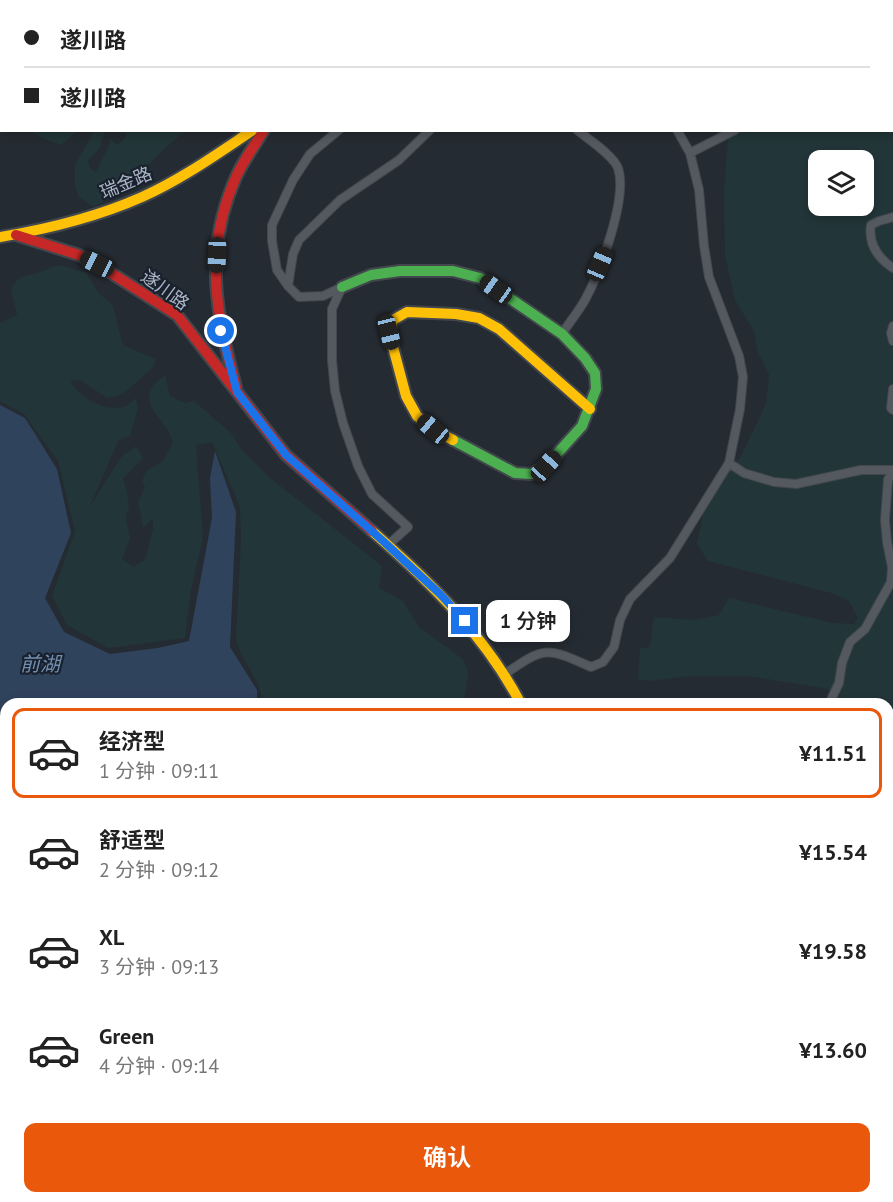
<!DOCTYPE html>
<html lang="zh">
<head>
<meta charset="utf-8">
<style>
  :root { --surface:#fff; --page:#f2f2f2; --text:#222; --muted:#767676; --line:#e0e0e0; --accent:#ea580c }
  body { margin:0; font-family:"PT Sans","Noto Sans SC",sans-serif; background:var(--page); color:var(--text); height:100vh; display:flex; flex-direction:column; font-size:22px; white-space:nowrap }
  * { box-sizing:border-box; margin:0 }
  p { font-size:20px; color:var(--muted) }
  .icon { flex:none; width:33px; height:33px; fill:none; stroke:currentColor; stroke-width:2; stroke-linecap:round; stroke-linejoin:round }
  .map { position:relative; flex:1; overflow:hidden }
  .drawer { position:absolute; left:0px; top:698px; width:894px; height:506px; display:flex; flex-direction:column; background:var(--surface); border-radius:18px 18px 0 0; box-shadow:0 3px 9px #0003 }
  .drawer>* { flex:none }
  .hud { position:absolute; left:0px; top:0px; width:894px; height:132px; box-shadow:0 3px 9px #0003; display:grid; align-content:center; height:132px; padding:0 24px; background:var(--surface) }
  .buttons { position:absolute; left:808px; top:150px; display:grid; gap:12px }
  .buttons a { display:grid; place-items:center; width:66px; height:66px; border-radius:12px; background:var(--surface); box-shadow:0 3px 9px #0003; font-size:30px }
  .end { position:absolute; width:27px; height:27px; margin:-14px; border:8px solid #1a73e8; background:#fff; box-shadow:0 0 0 3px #fff }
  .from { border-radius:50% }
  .bubble { position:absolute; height:42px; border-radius:12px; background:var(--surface); box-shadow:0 3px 9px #0003; font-size:20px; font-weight:600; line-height:42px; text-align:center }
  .car { position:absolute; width:18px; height:36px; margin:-18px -9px; border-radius:8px; box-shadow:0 0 4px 2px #0007; background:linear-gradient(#222 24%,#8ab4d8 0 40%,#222 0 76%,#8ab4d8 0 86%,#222 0) }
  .hud b { display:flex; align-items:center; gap:21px; height:57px; font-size:22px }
  .hud b+b { border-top:2px solid var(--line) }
  .hud i { width:15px; height:15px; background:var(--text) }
  ul { padding:10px 0 0; list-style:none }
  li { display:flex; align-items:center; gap:18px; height:90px; margin:0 12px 9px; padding:0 12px; border:3px solid transparent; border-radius:12px }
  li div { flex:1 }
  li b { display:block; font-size:22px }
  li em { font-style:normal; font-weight:600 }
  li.active { border-color:var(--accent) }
  li>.icon { width:54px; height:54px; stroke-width:1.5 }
  .action { display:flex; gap:12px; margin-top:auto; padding:12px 24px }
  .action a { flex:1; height:69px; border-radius:12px; background:var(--accent); color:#fff; font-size:24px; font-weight:600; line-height:69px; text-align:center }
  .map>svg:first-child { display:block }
</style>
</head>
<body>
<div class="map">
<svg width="893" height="1202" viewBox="0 0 893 1202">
  <rect width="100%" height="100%" fill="#252b32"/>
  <path fill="#223538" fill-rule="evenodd" d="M0,0h241l-239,2 -1,105z
    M623,0h197l3,1h-201z
    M893,31v1131h-5v-458l-59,-1 3,-7 -4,-7 -80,-13h-59l-39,5 -12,-2 2,-31 10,-1 4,-30 40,3 25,-5 10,-17 104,25 21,1 4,-6 -9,-17 -18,-8 -123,-32 -11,-17 11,-55 32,-31 26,-54 3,-29 -12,-25 -3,-19 -19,-31 -10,-44 -1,-66 5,-59 163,-1zM819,160h45v46h-45z
    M95,130l9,2 -4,16 -12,12 2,8 6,4 14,-29 -2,-5 10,7 8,-8 -1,-6h61c-15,10 -28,25 -42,38l-1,7h-11l-30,26 -8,5 -15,-10 -4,-10v-22z
    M31,131l46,-1v1l-16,14 -19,-7z
    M60,265l26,8 12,19 15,14 10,39 33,14c-3,10 -7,12 -15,19 -13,11 -15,17 -34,20l-25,-17 -12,-1c8,17 34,32 54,27 4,-1 8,-6 12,-9l2,11 -8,27 -12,5 -29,67 32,-51 15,-11 7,12 -20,21 3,9 3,18 -3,11 4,22 -8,20 11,8 12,-7 8,-31v-10l-10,9 -5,-26 7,-15 -3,-6 4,-10 16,-9 11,-19c-7,-28 -45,-41 -8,-68l5,21 15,7 9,-2 37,32 10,16 28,28 113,89 -3,22 24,13 16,26 44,32 5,12 -2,18 -3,14h-201c0,-23 -21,-41 -26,-64l5,-100 -1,-32 -28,-65 -16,3 7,92 -12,53 -6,48 -77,10 -41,-23 -15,-29 23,-65 -17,-70 -34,-47 -24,-13v-78l17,-8 -6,-25c7,-14 12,-14 26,-17 9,-2 14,-7 23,-8z"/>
  <path fill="#30435c" d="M0,405l25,13 32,51 14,64 -26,65 19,34 46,22 48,-6 31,-7 23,-123 -2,-40 5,-27 21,61 -6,135 27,43v13l-251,1v493h828l11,5h-845z"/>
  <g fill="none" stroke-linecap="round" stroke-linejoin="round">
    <g stroke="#42474d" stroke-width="10">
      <path id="street" d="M882,0v2
        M892,37l1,1
        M892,85h1
        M339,130l-29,24 -17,26 -21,45v16l5,29 11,16 11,11 24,-1 19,-9 -10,22v51l3,31 8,32 15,43 14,28 36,33 -20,18
        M690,153l45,-23
        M893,217l-14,4 -8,4c-3,19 7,33 22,43
        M288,286l5,-32 6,-14 41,-40 59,-40 31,-30
        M893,326l-2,7 2,8
        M562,334c7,-11 16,-22 23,-34 15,-28 43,-102 33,-132 -5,-13 -30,-29 -41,-38
        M893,389l-2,19 2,2
        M729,463l15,10 30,9 22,2 65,-14h32
        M505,674c40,-28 42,-27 86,-7l12,-5 11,-15 6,-27 10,-21 40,-41 59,-95 11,-54 3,-32 -4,-21 -30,-79 -5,-31 -5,-56 -9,-37 -13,-23
        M829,704l10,-21 3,-20 8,-21 15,-13 26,-47 1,-15 -5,-25 -2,-22 3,-41 5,-5
        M888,839l5,8
        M888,904l5,-5
        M888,1191l5,3"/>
    </g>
    <g stroke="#42474d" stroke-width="14">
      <path id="fast" d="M399,2l1,-2
        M342,287l29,-12 29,-4h53l27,7 82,56 23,24 10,15 1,16 -14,37 -36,40 -15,8 -16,-1 -62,-33"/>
    </g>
    <g stroke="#42474d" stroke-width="14">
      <path id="slow" d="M0,237c48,-8 97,-20 142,-40 40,-18 75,-43 111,-67
        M453,440l-20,-11 -16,-13 -11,-20 -17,-64 4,-12 14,-8 49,2 23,4 20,11 91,80
        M372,531c59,52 112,103 149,173"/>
    </g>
    <g stroke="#42474d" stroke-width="14">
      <path id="jam" d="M16,235l63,20 18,9 80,51 109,140 86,76
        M236,387c-20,-74 -33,-136 0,-210 7,-16 19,-32 28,-47"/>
    </g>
    <use href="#street" stroke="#545960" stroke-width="8"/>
    <use href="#fast" stroke="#4caf50" stroke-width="10"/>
    <use href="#slow" stroke="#ffc107" stroke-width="10"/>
    <use href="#jam" stroke="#c62828" stroke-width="10"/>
  </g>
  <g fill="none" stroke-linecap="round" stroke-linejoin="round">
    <path stroke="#1a73e8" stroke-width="8" d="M221,331l16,61 49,63 97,86 57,53 25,27"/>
  </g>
  <g text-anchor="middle" stroke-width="4.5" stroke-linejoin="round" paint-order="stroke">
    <g font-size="18" fill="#acb6c5" stroke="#18212d">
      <text transform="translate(126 183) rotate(-23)" y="6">瑞金路</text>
      <text transform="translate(165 290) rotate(36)" y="6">遂川路</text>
    </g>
    <g font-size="20" font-style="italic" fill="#738eb0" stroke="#18212d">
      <text x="40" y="671">前湖</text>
    </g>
  </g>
</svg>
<div class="buttons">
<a><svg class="icon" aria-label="layers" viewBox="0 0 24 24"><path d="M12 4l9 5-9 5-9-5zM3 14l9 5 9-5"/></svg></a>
</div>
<i class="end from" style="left:221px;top:331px"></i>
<i class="end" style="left:465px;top:621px"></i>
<div class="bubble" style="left:486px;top:600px;width:84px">1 分钟</div>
<i class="car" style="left:217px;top:255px;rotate:182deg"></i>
<i class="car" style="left:97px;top:264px;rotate:296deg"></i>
<i class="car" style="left:600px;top:264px;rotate:23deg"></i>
<i class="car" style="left:496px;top:289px;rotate:305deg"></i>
<i class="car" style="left:389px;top:332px;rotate:166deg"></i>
<i class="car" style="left:433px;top:429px;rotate:310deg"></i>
<i class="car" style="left:546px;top:466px;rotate:42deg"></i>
<div class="hud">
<b><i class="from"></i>遂川路</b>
<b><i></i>遂川路</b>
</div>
<section class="drawer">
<ul>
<li class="active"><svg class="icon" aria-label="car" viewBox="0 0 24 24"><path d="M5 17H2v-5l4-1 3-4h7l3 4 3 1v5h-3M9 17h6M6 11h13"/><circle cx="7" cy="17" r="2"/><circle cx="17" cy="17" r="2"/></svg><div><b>经济型</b><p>1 分钟 · 09:11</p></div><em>¥11.51</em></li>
<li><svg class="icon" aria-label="car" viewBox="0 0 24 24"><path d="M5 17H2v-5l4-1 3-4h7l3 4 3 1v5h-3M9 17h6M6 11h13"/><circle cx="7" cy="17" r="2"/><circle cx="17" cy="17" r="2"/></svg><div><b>舒适型</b><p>2 分钟 · 09:12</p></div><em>¥15.54</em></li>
<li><svg class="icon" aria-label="car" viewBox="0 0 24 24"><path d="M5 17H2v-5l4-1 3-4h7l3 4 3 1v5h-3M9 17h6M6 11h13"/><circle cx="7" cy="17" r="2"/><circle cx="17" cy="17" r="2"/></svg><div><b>XL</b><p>3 分钟 · 09:13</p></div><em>¥19.58</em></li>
<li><svg class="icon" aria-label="car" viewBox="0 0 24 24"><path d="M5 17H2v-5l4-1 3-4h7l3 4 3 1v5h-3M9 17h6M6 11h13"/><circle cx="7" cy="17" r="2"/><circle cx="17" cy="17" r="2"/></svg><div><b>Green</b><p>4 分钟 · 09:14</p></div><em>¥13.60</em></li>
</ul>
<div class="action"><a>确认</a></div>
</section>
</div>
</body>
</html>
